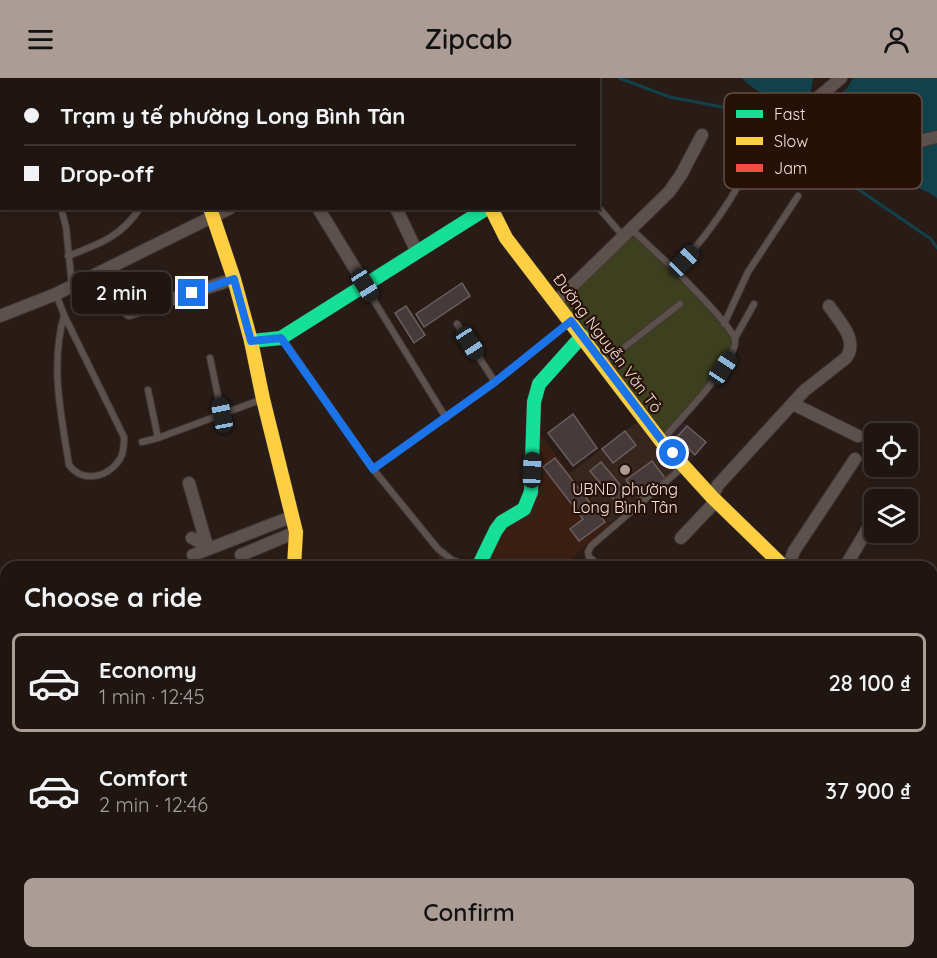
<!DOCTYPE html>
<html lang="en">
<head>
<meta charset="utf-8">
<style>
  :root { --surface:#1f1511; --page:#271e1a; --text:#f1f3f6; --muted:#a19f9f; --line:#3c3431; --accent:#ac9c96 }
  body { margin:0; font-family:Quicksand,sans-serif; background:var(--page); color:var(--text); height:100vh; display:flex; flex-direction:column; font-size:22px; white-space:nowrap }
  * { box-sizing:border-box; margin:0 }
  p { font-size:20px; color:var(--muted) }
  .icon { flex:none; width:33px; height:33px; fill:none; stroke:currentColor; stroke-width:2; stroke-linecap:round; stroke-linejoin:round }
  .map { position:relative; flex:1; overflow:hidden }
  .side { position:absolute; left:0px; top:483px; width:938px; height:398px; display:flex; flex-direction:column; background:var(--surface); border-radius:18px 18px 0 0; box-shadow:0 3px 9px #0003,0 0 0 2px var(--line) }
  .side>* { flex:none }
  .top-card { position:absolute; left:0px; top:0px; width:600px; height:132px; box-shadow:0 3px 9px #0003,0 0 0 2px var(--line); display:grid; align-content:center; height:132px; padding:0 24px; background:var(--surface) }
  .fabs { position:absolute; left:864px; top:345px; display:grid; gap:12px }
  .fabs a { display:grid; place-items:center; width:54px; height:54px; border-radius:9px; background:var(--surface); box-shadow:0 3px 9px #0003,0 0 0 2px var(--line); font-size:30px }
  .end { position:absolute; width:27px; height:27px; margin:-14px; border:8px solid #1a73e8; background:#fff; box-shadow:0 0 0 3px #fff }
  .from { border-radius:50% }
  .bubble { position:absolute; height:42px; border-radius:9px; background:var(--surface); box-shadow:0 3px 9px #0003,0 0 0 2px var(--line); font-size:20px; font-weight:600; line-height:42px; text-align:center }
  .car { position:absolute; width:18px; height:36px; margin:-18px -9px; border-radius:8px; box-shadow:0 0 4px 2px #0007; background:linear-gradient(#222 24%,#8ab4d8 0 40%,#222 0 76%,#8ab4d8 0 86%,#222 0) }
  .top-card b { display:flex; align-items:center; gap:21px; height:57px; font-size:22px }
  .top-card b+b { border-top:2px solid var(--line) }
  .top-card i { width:15px; height:15px; background:var(--text) }
  ul { padding:0; list-style:none }
  li { display:flex; align-items:center; gap:18px; height:99px; margin:0 12px 9px; padding:0 12px; border:3px solid transparent; border-radius:9px }
  li div { flex:1 }
  li b { display:block; font-size:22px }
  li em { font-style:normal; font-weight:600 }
  li.current { border-color:var(--accent) }
  li>.icon { width:54px; height:54px; stroke-width:1.5 }
  h2 { padding:0 24px; font-size:27px; line-height:72px }
  .cta { display:flex; gap:12px; margin-top:auto; padding:12px 24px }
  .cta a { flex:1; height:69px; border-radius:9px; background:var(--accent); color:#111; font-size:24px; font-weight:600; line-height:69px; text-align:center }
  header { display:flex; justify-content:space-between; align-items:center; height:78px; padding:0 24px; background:var(--accent); color:#111; font-size:27px; font-weight:600 }
  .map>svg:first-child { display:block }
</style>
</head>
<body>
<header><svg class="icon" aria-label="menu" viewBox="0 0 24 24"><path d="M4 6h16M4 12h16M4 18h16"/></svg>Zipcab<svg class="icon" aria-label="person" viewBox="0 0 24 24"><circle cx="12" cy="8" r="4"/><path d="M4 21q1-7 8-7t8 7"/></svg></header>
<div class="map">
<svg width="937" height="880" viewBox="0 0 937 880">
  <rect width="100%" height="100%" fill="#291c17"/>
  <path fill="#37261e" d="M639,343l40,46 -69,56 -40,-50z"/>
  <path fill="#3b1f13" d="M537,353l73,92 -47,44h-81l15,-33 22,-16z
    M440,476l25,13h-31z"/>
  <path fill="#322128" d="M682,343l24,21 -17,20 -22,-24z"/>
  <path fill="#3d401e" d="M632,155c36,33 70,66 100,106 1,24 -51,76 -68,95l-102,-133z"/>
  <path fill="#11414a" d="M742,0h71l-2,13 -8,11c-23,1 -45,-7 -61,-24z
    M853,0h84v52l-21,5 -18,9 -11,17c-39,-4 -46,-21 -65,-52l25,-21z
    M937,62v58c-16,-12 -32,-10 -40,-30l29,-27z"/>
  <g fill="none" stroke-linecap="round" stroke-linejoin="round">
    <path stroke="#11414a" stroke-width="3" d="M619,0l51,19 73,14 188,128 6,9"/>
  </g>
  <path fill="#463a3a" stroke="#6a5e5e" stroke-width="1.5" d="M462,205l8,13 -46,31 -8,-13z
    M406,228l19,29 -11,8 -19,-30z
    M573,336l24,34 -24,18 -25,-33z
    M687,348l19,16 -11,13 -7,-7 -2,3 -6,-5 2,-3 -6,-5z
    M625,353l11,14 -23,18 -11,-14z
    M555,380l50,64 -26,19 -9,-12 13,-10 -40,-52z
    M652,383l13,17 -26,21 -13,-19z
    M601,384l26,31 -11,9 -26,-31z"/>
  <g fill="none" stroke-linecap="round" stroke-linejoin="round">
    <g stroke="#423734" stroke-width="8">
      <path id="lane" d="M100,0l1,2
        M0,44l2,3
        M598,129l25,29
        M61,130l5,19 6,59
        M631,151l44,41
        M68,178c31,-12 53,-19 72,-48
        M365,208l81,132
        M56,216l8,21
        M64,237l60,122c0,7 0,14 -3,20 -10,19 -37,28 -52,8 -8,-52 -19,-98 -5,-150z
        M457,246l38,58
        M724,246l24,-52 50,-76
        M282,260l91,131 65,80 14,11 18,7
        M735,260l19,-34
        M210,280l12,57
        M604,285l76,-59
        M148,312l10,48
        M662,362c14,-16 77,-81 73,-100 -3,-14 -48,-58 -60,-70 30,-31 61,-74 78,-114
        M142,364l16,-4 102,-38
        M373,391l122,-87 75,-60
        M601,489l-12,-10 -1,-5 3,-6 93,-80
        M0,542l6,-1"/>
    </g>
    <g stroke="#423734" stroke-width="14">
      <path id="street" d="M166,0l1,2
        M245,0v2
        M841,0l-27,23 -3,10c24,34 34,54 80,58 13,-23 21,-27 46,-32
        M343,2l3,-2
        M318,130l47,77
        M396,130l21,44
        M556,224l113,-110 12,-17 21,-40
        M129,235l105,-34
        M0,238l56,-22 174,-86
        M793,326l65,32
        M189,405l18,63
        M712,419l6,-12 86,-94 42,-33c13,-18 -7,-37 -17,-52
        M192,460l18,9
        M681,460l35,-37
        M193,477l98,-38
        M241,477l55,-23
        M788,489l6,-16 61,-92
        M845,489l29,-49
        M932,666l5,1
        M0,812h6
        M77,874v6
        M226,874l1,6
        M804,874l1,6
        M462,880l6,-6
        M572,880v-6
        M612,880v-6
        M681,880v-6"/>
    </g>
    <g stroke="#423734" stroke-width="15">
      <path id="fast" d="M251,263l30,-3 206,-130
        M478,489l18,-37 6,-8 22,-13 7,-17 3,-90 5,-18 43,-48"/>
    </g>
    <g stroke="#423734" stroke-width="15">
      <path id="slow" d="M210,130l24,71 17,62 12,58 33,133 -2,35
        M491,130l15,30 155,203 51,56 72,70
        M932,574l5,1"/>
    </g>
    <g stroke="#423734" stroke-width="15">
      <path id="jam" d="M440,0l1,2"/>
    </g>
    <use href="#lane" stroke="#5c514c" stroke-width="6"/>
    <use href="#street" stroke="#5c514c" stroke-width="12"/>
    <use href="#fast" stroke="#16e098" stroke-width="14"/>
    <use href="#slow" stroke="#ffcf43" stroke-width="14"/>
    <use href="#jam" stroke="#f24e42" stroke-width="14"/>
  </g>
  <g fill="none" stroke-linecap="round" stroke-linejoin="round">
    <path stroke="#1a73e8" stroke-width="8" d="M192,215l42,-14 17,62 30,-3 92,131 122,-87 76,-61 91,120 11,12"/>
  </g>
  <circle fill="#ac9c96" stroke="#271006" stroke-width="2" cx="625" cy="392" r="6"/>
  <g text-anchor="middle" stroke-width="4.5" stroke-linejoin="round" paint-order="stroke">
    <g font-size="16" fill="#f2e1da" stroke="#271006">
      <text transform="translate(608 265) rotate(53)" y="6">Đường Nguyễn Văn Tỏ</text>
    </g>
    <g font-size="16" fill="#f2e1da" stroke="#271006">
      <text x="625" y="417">UBND phường<tspan x="625" dy="18">Long Bình Tân</tspan></text>
    </g>
  </g>
  <rect x="724" y="15" width="198" height="96" rx="9" fill="#271006" stroke="#644f46" stroke-width="1.5"/>
  <rect x="736" y="32" width="27" height="8" fill="#16e098"/>
  <rect x="736" y="59" width="27" height="8" fill="#ffcf43"/>
  <rect x="736" y="86" width="27" height="8" fill="#f24e42"/>
  <g font-size="16" fill="#f2e1da">
    <text x="774" y="42">Fast</text>
    <text x="774" y="69">Slow</text>
    <text x="774" y="96">Jam</text>
  </g>
</svg>
<div class="fabs">
<a><svg class="icon" aria-label="locate" viewBox="0 0 24 24"><circle cx="12" cy="12" r="6"/><path d="M12 2v4M12 18v4M2 12h4M18 12h4"/></svg></a>
<a><svg class="icon" aria-label="layers" viewBox="0 0 24 24"><path d="M12 4l9 5-9 5-9-5zM3 14l9 5 9-5"/></svg></a>
</div>
<i class="end from" style="left:673px;top:375px"></i>
<i class="end" style="left:192px;top:215px"></i>
<div class="bubble" style="left:72px;top:194px;width:99px">2 min</div>
<i class="car" style="left:684px;top:183px;rotate:44deg"></i>
<i class="car" style="left:365px;top:207px;rotate:148deg"></i>
<i class="car" style="left:470px;top:265px;rotate:147deg"></i>
<i class="car" style="left:723px;top:290px;rotate:34deg"></i>
<i class="car" style="left:222px;top:337px;rotate:349deg"></i>
<i class="car" style="left:532px;top:392px;rotate:2deg"></i>
<div class="top-card">
<b><i class="from"></i>Trạm y tế phường Long Bình Tân</b>
<b><i></i>Drop-off</b>
</div>
<section class="side">
<h2>Choose a ride</h2>
<ul>
<li class="current"><svg class="icon" aria-label="car" viewBox="0 0 24 24"><path d="M5 17H2v-5l4-1 3-4h7l3 4 3 1v5h-3M9 17h6M6 11h13"/><circle cx="7" cy="17" r="2"/><circle cx="17" cy="17" r="2"/></svg><div><b>Economy</b><p>1 min · 12:45</p></div><em>28 100 ₫</em></li>
<li><svg class="icon" aria-label="car" viewBox="0 0 24 24"><path d="M5 17H2v-5l4-1 3-4h7l3 4 3 1v5h-3M9 17h6M6 11h13"/><circle cx="7" cy="17" r="2"/><circle cx="17" cy="17" r="2"/></svg><div><b>Comfort</b><p>2 min · 12:46</p></div><em>37 900 ₫</em></li>
</ul>
<div class="cta"><a>Confirm</a></div>
</section>
</div>
</body>
</html>
